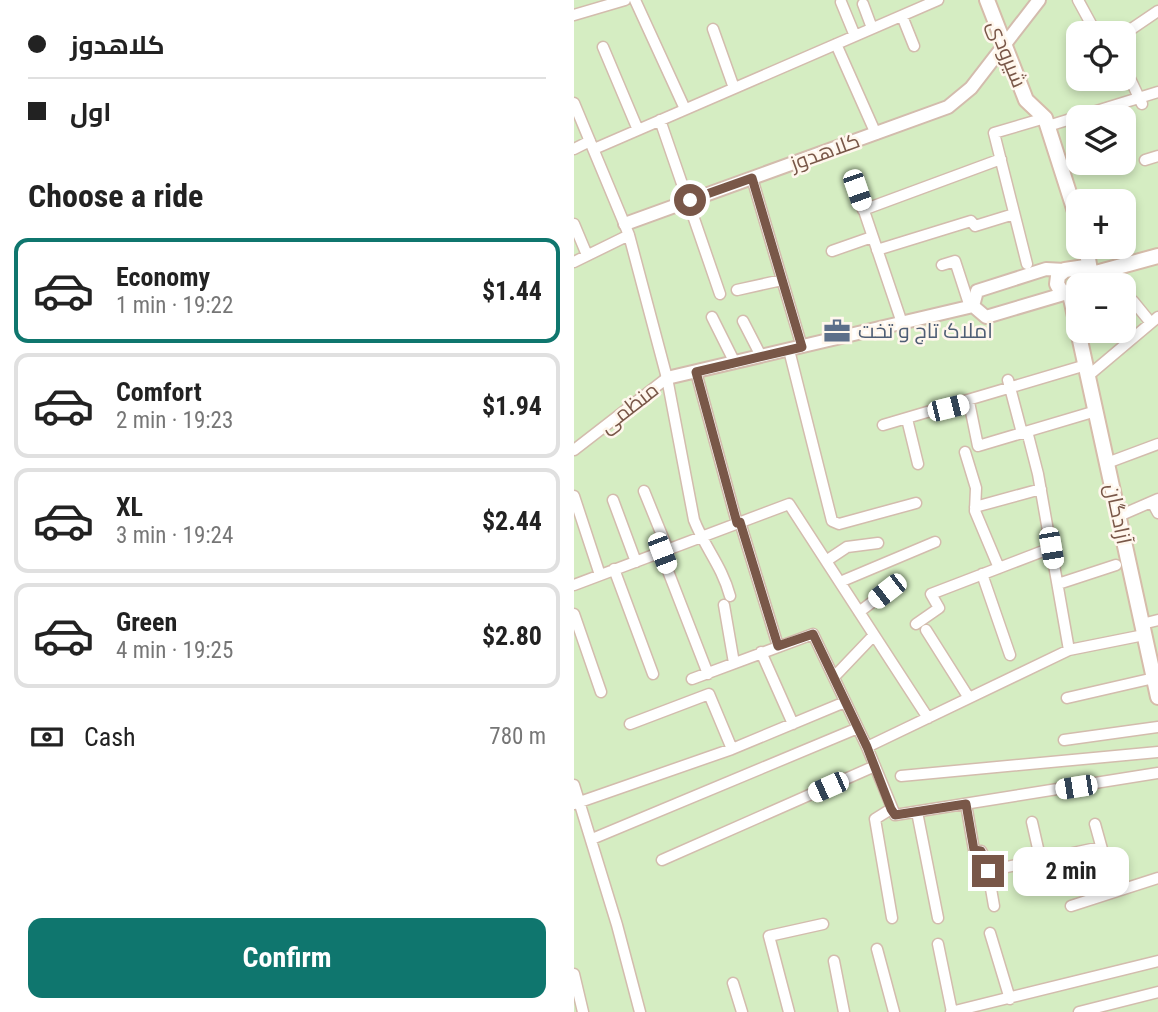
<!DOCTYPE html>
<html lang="en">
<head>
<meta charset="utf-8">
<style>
  :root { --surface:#fff; --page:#f2f2f2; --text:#222; --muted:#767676; --line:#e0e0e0; --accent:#0f766e }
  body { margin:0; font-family:"Roboto Condensed",Cairo,sans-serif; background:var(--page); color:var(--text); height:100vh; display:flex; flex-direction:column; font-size:26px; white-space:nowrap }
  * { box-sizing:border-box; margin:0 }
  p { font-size:23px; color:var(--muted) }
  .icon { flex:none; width:38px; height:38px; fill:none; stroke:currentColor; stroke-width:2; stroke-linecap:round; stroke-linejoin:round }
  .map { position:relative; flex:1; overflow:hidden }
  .panel { display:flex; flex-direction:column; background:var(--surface); width:574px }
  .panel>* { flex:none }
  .hud { display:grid; align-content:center; height:154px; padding:0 28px; background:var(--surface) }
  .fabs { position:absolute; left:492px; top:21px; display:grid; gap:14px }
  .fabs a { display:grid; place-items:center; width:70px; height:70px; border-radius:14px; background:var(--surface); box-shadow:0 4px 10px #0003; font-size:35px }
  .end { position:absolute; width:32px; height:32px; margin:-16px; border:9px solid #795748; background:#fff; box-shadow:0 0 0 4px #fff }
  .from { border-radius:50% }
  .bubble { position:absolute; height:49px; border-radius:14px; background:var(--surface); box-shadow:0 4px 10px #0003; font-size:23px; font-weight:700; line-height:49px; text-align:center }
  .car { position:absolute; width:21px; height:42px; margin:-21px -10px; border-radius:9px; box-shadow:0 0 5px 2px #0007; background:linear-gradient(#fff 24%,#345 0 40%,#fff 0 76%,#345 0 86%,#fff 0) }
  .hud b { display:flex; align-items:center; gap:24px; height:66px; font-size:26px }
  .hud b+b { border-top:2px solid var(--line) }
  .hud i { width:18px; height:18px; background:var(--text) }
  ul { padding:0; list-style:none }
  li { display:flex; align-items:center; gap:21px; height:105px; margin:0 14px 10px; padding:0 14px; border:4px solid var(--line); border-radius:14px }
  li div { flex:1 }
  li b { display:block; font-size:26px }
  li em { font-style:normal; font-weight:700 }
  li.selected { border-color:var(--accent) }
  li>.icon { width:63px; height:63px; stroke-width:1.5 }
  h2 { padding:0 28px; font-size:32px; line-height:84px }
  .pay { display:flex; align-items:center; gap:18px; height:77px; padding:0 28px; font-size:26px }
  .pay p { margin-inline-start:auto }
  .button { display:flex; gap:14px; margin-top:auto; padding:14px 28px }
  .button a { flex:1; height:80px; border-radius:14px; background:var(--accent); color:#fff; font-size:28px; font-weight:700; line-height:80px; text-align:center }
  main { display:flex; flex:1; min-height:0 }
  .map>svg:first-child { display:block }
</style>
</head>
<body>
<main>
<section class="panel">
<div class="hud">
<b><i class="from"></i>کلاهدوز</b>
<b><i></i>اول</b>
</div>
<h2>Choose a ride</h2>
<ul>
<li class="selected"><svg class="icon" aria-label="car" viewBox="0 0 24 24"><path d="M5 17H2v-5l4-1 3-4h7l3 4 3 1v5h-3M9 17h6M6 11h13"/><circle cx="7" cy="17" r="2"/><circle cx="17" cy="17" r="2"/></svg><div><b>Economy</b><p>1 min · 19:22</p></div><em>$1.44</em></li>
<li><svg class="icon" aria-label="car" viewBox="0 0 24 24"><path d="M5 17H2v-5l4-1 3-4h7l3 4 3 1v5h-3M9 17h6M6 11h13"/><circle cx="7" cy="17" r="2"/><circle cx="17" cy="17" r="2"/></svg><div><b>Comfort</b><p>2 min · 19:23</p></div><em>$1.94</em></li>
<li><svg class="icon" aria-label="car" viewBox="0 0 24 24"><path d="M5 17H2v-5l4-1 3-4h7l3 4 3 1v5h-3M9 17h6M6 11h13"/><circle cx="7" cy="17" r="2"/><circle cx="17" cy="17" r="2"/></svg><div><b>XL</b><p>3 min · 19:24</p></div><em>$2.44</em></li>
<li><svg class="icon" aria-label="car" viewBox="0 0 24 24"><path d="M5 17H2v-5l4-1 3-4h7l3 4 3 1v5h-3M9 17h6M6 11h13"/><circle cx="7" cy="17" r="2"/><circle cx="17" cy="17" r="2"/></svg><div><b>Green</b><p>4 min · 19:25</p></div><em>$2.80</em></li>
</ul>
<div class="pay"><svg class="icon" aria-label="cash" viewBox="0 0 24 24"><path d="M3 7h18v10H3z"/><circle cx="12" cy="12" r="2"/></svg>Cash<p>780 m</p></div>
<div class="button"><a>Confirm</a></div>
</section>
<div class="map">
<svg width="584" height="1012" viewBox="0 0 584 1012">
  <rect width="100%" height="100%" fill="#fef3e5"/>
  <path fill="#d5edc2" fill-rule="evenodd" d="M0,0h584v1012h-584zM504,33h46v46h-46zM504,117h46v46h-46zM504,201h46v46h-46zM504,285h46v46h-46z"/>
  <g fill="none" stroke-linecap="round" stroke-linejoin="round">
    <g stroke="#d3bcad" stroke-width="13">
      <path id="minor" d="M61,0l50,109
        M504,0l18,33
        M267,2l14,34
        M289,4l9,24
        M0,15l51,-15
        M328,16l12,30
        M139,29l21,59
        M550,34l34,-23
        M262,44l40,90
        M29,47l35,83
        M550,66l18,38
        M0,103l55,132 38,143 27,142c11,28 28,46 36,76
        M86,120l60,174
        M474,126l110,-34
        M0,149l16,-8
        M20,149l344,-149
        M571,160l13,-4
        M178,178l50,169
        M283,190l45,133
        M289,210l138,-51
        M0,224l13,31
        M303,250l94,-29 4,5 39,-12
        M258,251l40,-14
        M0,262l55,-27
        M453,264l-33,-131 51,-15
        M368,265l13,-4 15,46
        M163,290l45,-10
        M559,301l18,22
        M138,317l23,46
        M169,321l18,35
        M215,350l43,171 7,3 77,-21
        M122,372l41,151
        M514,376l70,-59
        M434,380l14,53 6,2 10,39 31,176
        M395,402l9,44 118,-35
        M333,419l11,45
        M309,425l203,-60
        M0,450l93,-72
        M391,452l11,36 -1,23 24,57
        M533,463l51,-19
        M70,491l24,59
        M0,496l26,79
        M39,500l23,62
        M578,502l6,11
        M401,507l66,-18
        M545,516l39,-17
        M166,522l38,124
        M87,553l47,121
        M252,561l21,-14 31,-4
        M40,569l39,105
        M408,574l28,81
        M266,582l95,-40
        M484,584l58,-19
        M0,585l215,-81 139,214
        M150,605l10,58
        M285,612l28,-21
        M0,614l27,78
        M342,624l23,-16 -8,-14 120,-46
        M568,624l16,-4
        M352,630l43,68
        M187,652l32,72
        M260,677l40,-42
        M118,679l121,-45 54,113 28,68 263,-42
        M493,698l87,-20
        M56,724l79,-30 23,55
        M490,740l94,-13
        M293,747l202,-97 75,-15
        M327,776l257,-24
        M0,785l43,140 23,87
        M0,804l158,-55 113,-47
        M392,804l8,46 7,1 5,9 8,46
        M317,809l-16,10 17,99
        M343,812l21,106
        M458,822l15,66
        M521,824l19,68
        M18,839l266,-111
        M88,860l213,-94
        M414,871l113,-24
        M497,906l87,-28
        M416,933l20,66
        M364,944l14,68
        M303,949l17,63
        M260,961l10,51
        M0,974l9,38
        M159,983l9,29
        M215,1012l-20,-76 54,-12
        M377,1012l207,-51
        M505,1012l79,-20"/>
    </g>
    <g stroke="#d3bcad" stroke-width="16">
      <path id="tertiary" d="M51,224l323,-117 23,-19 68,-88
        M491,270l-19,-1 -69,22 -4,15 13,11 81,-24
        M93,378l306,-72"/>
    </g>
    <g stroke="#d6bcaa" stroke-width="18">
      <path id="secondary" d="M413,0l39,100 19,18 33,103
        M512,247l4,23
        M518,274l66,-18
        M504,291l-8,3 -9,-3 -4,-7 1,-8 7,-6 20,-3 7,7 -5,11
        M496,294l8,36
        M504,331l80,366"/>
    </g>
    <use href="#minor" stroke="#fff" stroke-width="10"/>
    <use href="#tertiary" stroke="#fff" stroke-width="12"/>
    <use href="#secondary" stroke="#fff" stroke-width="14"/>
  </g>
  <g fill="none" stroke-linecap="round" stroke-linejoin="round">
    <path stroke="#795748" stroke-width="9" d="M116,200l62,-22 50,169 -106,25 41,151 3,-1 38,124 35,-12 54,113 24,62 4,6 71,-11 8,46 7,1 7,20"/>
  </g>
  <defs>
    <g id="office-bare" transform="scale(2.1)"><path d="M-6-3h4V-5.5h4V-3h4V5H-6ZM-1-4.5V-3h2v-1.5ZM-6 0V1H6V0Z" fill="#5c6f8a" stroke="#fff7ed" stroke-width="2.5" paint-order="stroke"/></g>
  </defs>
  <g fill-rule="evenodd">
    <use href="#office-bare" x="263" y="331"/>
  </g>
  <g text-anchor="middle" stroke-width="5" stroke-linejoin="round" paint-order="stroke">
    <g font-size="21" fill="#795748" stroke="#fff7ed">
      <text transform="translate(433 54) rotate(68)" y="7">شیرودی</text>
      <text transform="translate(251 152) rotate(-20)" y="7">کلاهدوز</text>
      <text transform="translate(55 408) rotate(-38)" y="7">منظمی</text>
      <text transform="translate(544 514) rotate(78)" y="7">آزادگان</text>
    </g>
    <g font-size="21" fill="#4e5e75" stroke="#fff7ed" text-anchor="start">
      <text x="284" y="338">املاک تاج و تخت</text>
    </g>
  </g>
</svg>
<div class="fabs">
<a><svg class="icon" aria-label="locate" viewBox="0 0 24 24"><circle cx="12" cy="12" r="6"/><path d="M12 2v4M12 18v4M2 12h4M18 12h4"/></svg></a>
<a><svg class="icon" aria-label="layers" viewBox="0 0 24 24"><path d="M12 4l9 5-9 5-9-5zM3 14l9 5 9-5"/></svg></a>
<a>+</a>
<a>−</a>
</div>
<i class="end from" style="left:116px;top:200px"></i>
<i class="end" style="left:414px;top:871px"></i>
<div class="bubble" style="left:439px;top:847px;width:116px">2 min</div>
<i class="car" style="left:283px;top:190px;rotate:161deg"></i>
<i class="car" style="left:374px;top:408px;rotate:76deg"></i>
<i class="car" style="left:477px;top:548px;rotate:170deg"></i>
<i class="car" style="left:88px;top:553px;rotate:159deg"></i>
<i class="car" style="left:313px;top:591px;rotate:232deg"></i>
<i class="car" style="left:254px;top:787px;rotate:246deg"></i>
<i class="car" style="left:502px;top:787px;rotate:261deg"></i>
</div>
</main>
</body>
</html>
